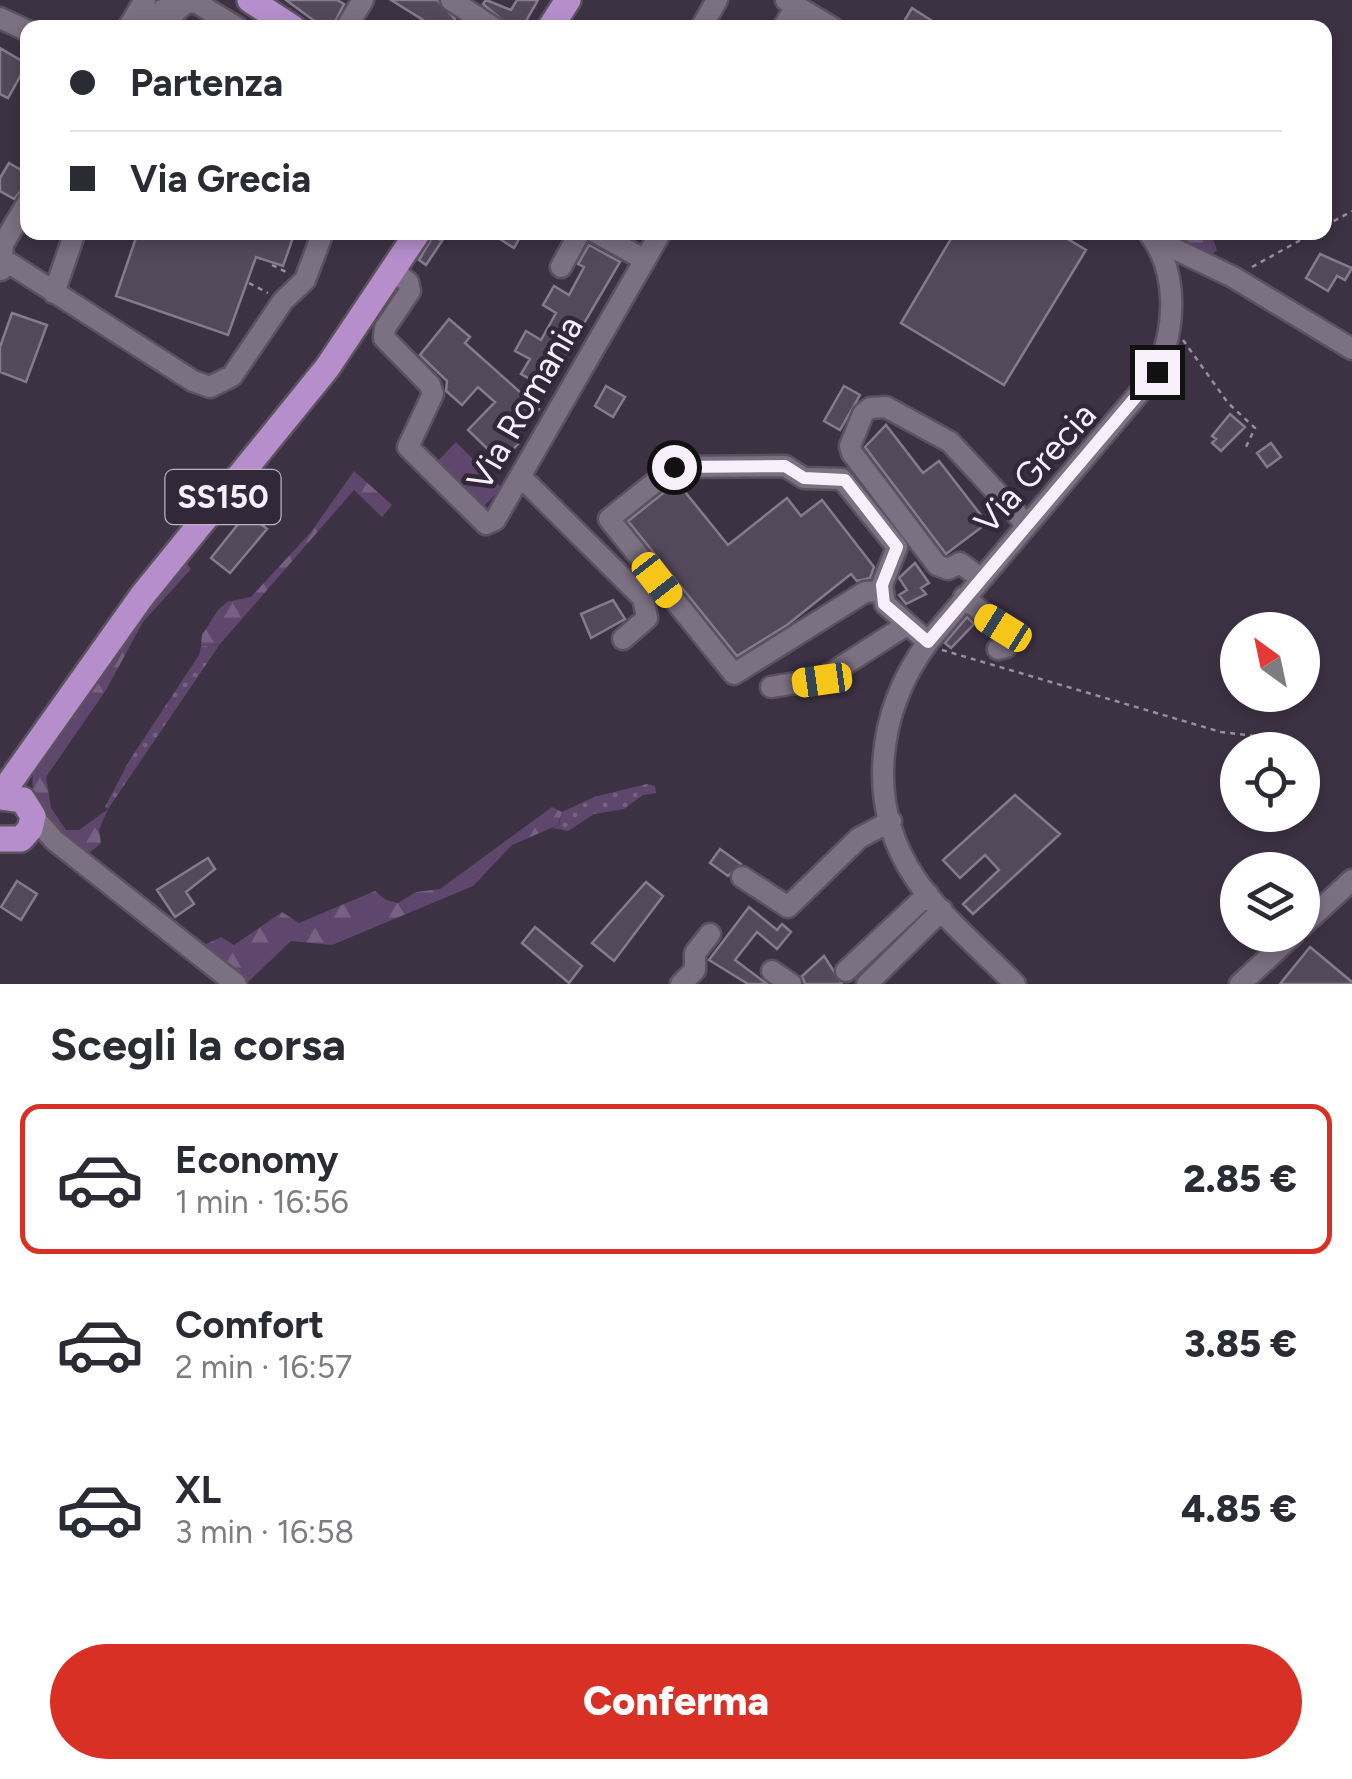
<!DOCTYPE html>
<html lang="it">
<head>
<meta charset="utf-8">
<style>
  :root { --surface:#fff; --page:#f7f7f7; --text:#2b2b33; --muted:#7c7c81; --line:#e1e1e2; --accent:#d93025 }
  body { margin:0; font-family:Figtree,sans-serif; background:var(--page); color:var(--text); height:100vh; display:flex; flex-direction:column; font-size:38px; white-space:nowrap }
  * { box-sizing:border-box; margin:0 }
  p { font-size:32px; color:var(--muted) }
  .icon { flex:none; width:55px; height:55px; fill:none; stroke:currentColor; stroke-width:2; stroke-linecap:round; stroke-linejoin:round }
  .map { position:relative; height:984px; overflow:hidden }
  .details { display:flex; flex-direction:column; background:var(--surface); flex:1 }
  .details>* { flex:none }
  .guide { position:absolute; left:20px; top:20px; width:1312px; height:220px; border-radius:20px; box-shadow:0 5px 15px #0003; display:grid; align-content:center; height:220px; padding:0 50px; background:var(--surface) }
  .needle { width:65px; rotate:327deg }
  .buttons { position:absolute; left:1220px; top:612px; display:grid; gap:20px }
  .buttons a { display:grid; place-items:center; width:100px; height:100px; border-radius:50%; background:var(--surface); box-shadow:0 5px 15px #0003; font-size:50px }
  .end { position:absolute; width:45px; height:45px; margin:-22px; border:12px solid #f7f0fb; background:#111; box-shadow:0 0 0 5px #111 }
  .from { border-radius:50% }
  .car { position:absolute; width:30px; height:60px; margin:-30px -15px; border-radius:12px; box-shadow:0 0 8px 2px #0007; background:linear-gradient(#f5c518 24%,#345 0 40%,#f5c518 0 76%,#345 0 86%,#f5c518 0) }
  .guide b { display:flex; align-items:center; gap:35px; height:95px; font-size:38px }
  .guide b+b { border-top:2px solid var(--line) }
  .guide i { width:25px; height:25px; background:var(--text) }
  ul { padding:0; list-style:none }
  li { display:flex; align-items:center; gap:30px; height:150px; margin:0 20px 15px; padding:0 30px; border:5px solid transparent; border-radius:20px }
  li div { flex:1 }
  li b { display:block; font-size:38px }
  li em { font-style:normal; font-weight:800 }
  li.selected { border-color:var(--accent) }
  li>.icon { width:90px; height:90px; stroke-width:1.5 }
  h2 { padding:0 50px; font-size:45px; line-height:120px }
  .cta { display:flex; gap:20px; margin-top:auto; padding:20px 50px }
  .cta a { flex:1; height:115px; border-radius:60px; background:var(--accent); color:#fff; font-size:40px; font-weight:800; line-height:115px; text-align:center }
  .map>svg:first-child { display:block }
</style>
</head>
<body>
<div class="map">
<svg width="1352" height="984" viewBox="0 0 1352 984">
  <defs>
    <pattern id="grass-dots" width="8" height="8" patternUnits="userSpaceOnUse" patternTransform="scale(2.5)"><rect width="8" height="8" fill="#5f466d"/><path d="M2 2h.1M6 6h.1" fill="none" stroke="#776183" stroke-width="1.8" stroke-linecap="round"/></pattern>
    <pattern id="forest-firs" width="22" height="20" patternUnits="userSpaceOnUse" patternTransform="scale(2.5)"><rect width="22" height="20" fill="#5f466d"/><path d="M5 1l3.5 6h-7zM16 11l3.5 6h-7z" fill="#776183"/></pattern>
  </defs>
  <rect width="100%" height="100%" fill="#3d3244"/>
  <path fill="url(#grass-dots)" d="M220,644l-112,165 -3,-2 24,-46 70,-106 2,-9z
    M647,784l8,2 1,7 -13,2 -19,14 -30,5 -26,17 -16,-3 7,-3 3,-13 32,-15z"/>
  <path fill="url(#forest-firs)" d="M1156,233h55l6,17 -9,8z
    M354,471l38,34 -10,12 -28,-27 -134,154 -19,2 1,-11 16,-25 9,-8 24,-5 60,-65z
    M182,558l9,11 -48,53 -37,68 -60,87 5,31 15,22h13l29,-21 -9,21 2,13 -14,12c-32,-24 -64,-45 -52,-89z
    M552,807l10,5 -4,13 -46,20 -39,41 -141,59 -41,-4 -44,42 -49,-35 23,-11 13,8 48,-33 17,11 76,-32 11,9 12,3 18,-11 24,-3z"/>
  <path fill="#5f466d" d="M456,442l46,46 -24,24 -46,-45z"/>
  <path fill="#54485b" stroke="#867a8e" stroke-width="2.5" d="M286,0h51l7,4 -12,24h-8z
    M391,0h46l18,19 -5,9h-31l4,-8z
    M486,0l25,10 6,-10h21l-16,28 -15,-4 -24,-20z
    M912,8l31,20h-43z
    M0,48l27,16 -19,34 -8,-4z
    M9,163l19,11v9l-14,16 -14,-8v-13z
    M138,232h157l-12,34 -27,-9 -28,78 -112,-39z
    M489,232h34l-9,16z
    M955,232h101l30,18 -82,135 -103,-62z
    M433,236l9,5 -16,24 -7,-5z
    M589,245l31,17 -74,126 -25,-14 9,-15 -15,-8 11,-20 15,9 15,-27 -13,-8 11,-19 15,9 15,-28 -6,-3z
    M1320,254l32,14 -7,12 -8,-4 -9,15 -22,-13z
    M12,313l35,12 -21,57 -26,-10v-25z
    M449,319l21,18 -5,6 74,66 -26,30 5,5 -17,18 -33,-32 27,-28 -17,-15 -16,18 -16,-14 1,-10 -27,-26z
    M606,386l19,11 -12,20 -18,-11z
    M844,386l16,9 -20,35 -16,-9z
    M1230,414l15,13 -24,24 -9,-8 4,-4 -4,-3z
    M886,425l37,48 16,-12 48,62 -41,31 -81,-107z
    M1271,443l10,14 -14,10 -10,-14z
    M677,482l51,63 59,-47 14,18 21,-16 52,67 -4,11 -13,3 -6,-7 -64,51 -50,31 -109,-135z
    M247,513l20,16 -37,44 -19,-15z
    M915,563l14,20 -8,5 5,6 -20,10 -7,-9 8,-5 -8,-12z
    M613,600l12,19 -34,19 -10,-24z
    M967,617l7,7 -23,24 -6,-5z
    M1015,795l45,39 -87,80 -10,-10 36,-34 -14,-15 -25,23 -17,-18z
    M720,849l21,15 -13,12 -18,-13z
    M208,858l7,11 -29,23 8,12 -19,13 -18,-27z
    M17,881l20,13 -16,26 -20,-13z
    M646,882l17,14 -49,65 -22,-18z
    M749,907l28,23 5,-6 9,8 -14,17 -20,-17 -22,28 32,24h-19l-39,-24z
    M535,927l47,39 -13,17 -47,-40z
    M1310,947l42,35v2h-72z
    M824,956l18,28h-37l-3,-8z"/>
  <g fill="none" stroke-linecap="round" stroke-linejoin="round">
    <g stroke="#5b5260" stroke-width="25">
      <path id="minor" d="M451,0l43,28
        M786,0l47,28
        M173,14l14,-12 10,1 41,25
        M0,18l28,13
        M128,28l17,-28
        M149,28l13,-18 7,-1 4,5 -5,14
        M346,28l17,-28
        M701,28l16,-28
        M783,28l13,-22
        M595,232l50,28
        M1154,239l79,38 119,72
        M3,259l190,122 17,6 22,-11 51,-75 22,-21 18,-48
        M561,267l19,-35
        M1,270l2,-26 25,-42
        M393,271l15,11 2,9 -25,37 -1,10 46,47 3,9 -25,53 78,77 9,-4 166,-288
        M54,293l21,-61
        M521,477l122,121 4,20 -24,21
        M980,578l-20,-15 -12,6 -11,-4 -85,-112 -2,-7 13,-32 7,-6 16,-1 64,35 77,83
        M882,591l-17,1 -131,82 -125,-155 65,-52 111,-1 19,12 38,1 55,68 -15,38 3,19 43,38
        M964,597l47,39 -5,11 -8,2
        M771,687l51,-8 83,-53
        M33,816l21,24 182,144
        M742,877l46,30 71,-69 32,-17
        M1302,926l50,-46
        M772,971l19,13
        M846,971l82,-77
        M681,984l14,-14v-17l15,-19
        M867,984l75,-74
        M1015,984c-33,-34 -74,-67 -100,-106 -50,-74 -38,-167 13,-236l229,-270c18,-44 23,-99 -9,-140
        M1240,984l53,-49"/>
    </g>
    <g stroke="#5b5260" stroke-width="30">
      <path id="major" d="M250,0l43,28
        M550,28l18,-28
        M0,796l142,-200 185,-228 91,-136
        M0,797l23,3 10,16 -3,13 -9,10h-21"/>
    </g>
    <path stroke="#988f9e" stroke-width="2.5" stroke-dasharray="5 5" stroke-linecap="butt" d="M1325,226l27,-15
      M272,265l18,9
      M1252,267l63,-35
      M249,283l19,10
      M1183,340l45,63 27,25 -11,23
      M942,650l279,82 42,5"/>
    <use href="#minor" stroke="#7c7083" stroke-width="20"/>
    <use href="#major" stroke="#b58ecb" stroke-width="25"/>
  </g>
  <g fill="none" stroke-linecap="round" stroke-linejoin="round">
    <path stroke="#f7f0fb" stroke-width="12" d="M674,467l111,-1 19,12 41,2 52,67 -15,38 2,19 44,38 229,-270"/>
  </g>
  <g text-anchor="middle" stroke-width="9" stroke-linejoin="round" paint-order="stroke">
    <rect fill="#332839" stroke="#bcb4c1" stroke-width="2.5" x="165.5" y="470" width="115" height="54" rx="8"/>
    <g font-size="32" font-weight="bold" fill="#f7f0fb">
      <text x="223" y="508">SS150</text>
    </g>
    <g font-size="35" fill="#f7f0fb" stroke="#332839">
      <text transform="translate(525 403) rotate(-60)" y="12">Via Romania</text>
      <text transform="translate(1035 468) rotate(-48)" y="12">Via Grecia</text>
    </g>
  </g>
</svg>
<div class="buttons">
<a><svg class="needle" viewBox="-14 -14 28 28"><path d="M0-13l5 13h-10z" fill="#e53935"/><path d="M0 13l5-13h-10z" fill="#7c7c81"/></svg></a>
<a><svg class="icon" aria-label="locate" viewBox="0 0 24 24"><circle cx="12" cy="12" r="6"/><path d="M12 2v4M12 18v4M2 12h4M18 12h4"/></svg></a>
<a><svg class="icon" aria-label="layers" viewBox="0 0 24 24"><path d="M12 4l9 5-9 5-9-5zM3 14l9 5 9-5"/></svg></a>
</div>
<i class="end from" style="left:674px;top:467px"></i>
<i class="end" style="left:1157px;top:372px"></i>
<i class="car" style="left:657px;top:580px;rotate:142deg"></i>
<i class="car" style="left:1003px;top:628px;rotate:302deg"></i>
<i class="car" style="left:822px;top:680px;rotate:262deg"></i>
<div class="guide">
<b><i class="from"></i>Partenza</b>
<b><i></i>Via Grecia</b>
</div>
</div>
<section class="details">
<h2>Scegli la corsa</h2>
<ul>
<li class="selected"><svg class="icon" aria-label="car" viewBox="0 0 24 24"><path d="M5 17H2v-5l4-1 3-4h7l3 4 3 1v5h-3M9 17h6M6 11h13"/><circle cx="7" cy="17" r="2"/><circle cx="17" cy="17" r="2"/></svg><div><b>Economy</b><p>1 min · 16:56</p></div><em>2.85 €</em></li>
<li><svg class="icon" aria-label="car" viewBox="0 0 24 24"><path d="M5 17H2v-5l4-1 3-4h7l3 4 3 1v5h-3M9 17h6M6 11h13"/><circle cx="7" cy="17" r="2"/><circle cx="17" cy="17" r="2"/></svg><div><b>Comfort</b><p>2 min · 16:57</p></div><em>3.85 €</em></li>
<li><svg class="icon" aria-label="car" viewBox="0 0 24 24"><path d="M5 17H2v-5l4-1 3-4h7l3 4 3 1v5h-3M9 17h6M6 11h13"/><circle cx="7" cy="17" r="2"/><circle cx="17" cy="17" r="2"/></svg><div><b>XL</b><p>3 min · 16:58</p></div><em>4.85 €</em></li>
</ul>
<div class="cta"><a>Conferma</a></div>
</section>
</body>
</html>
